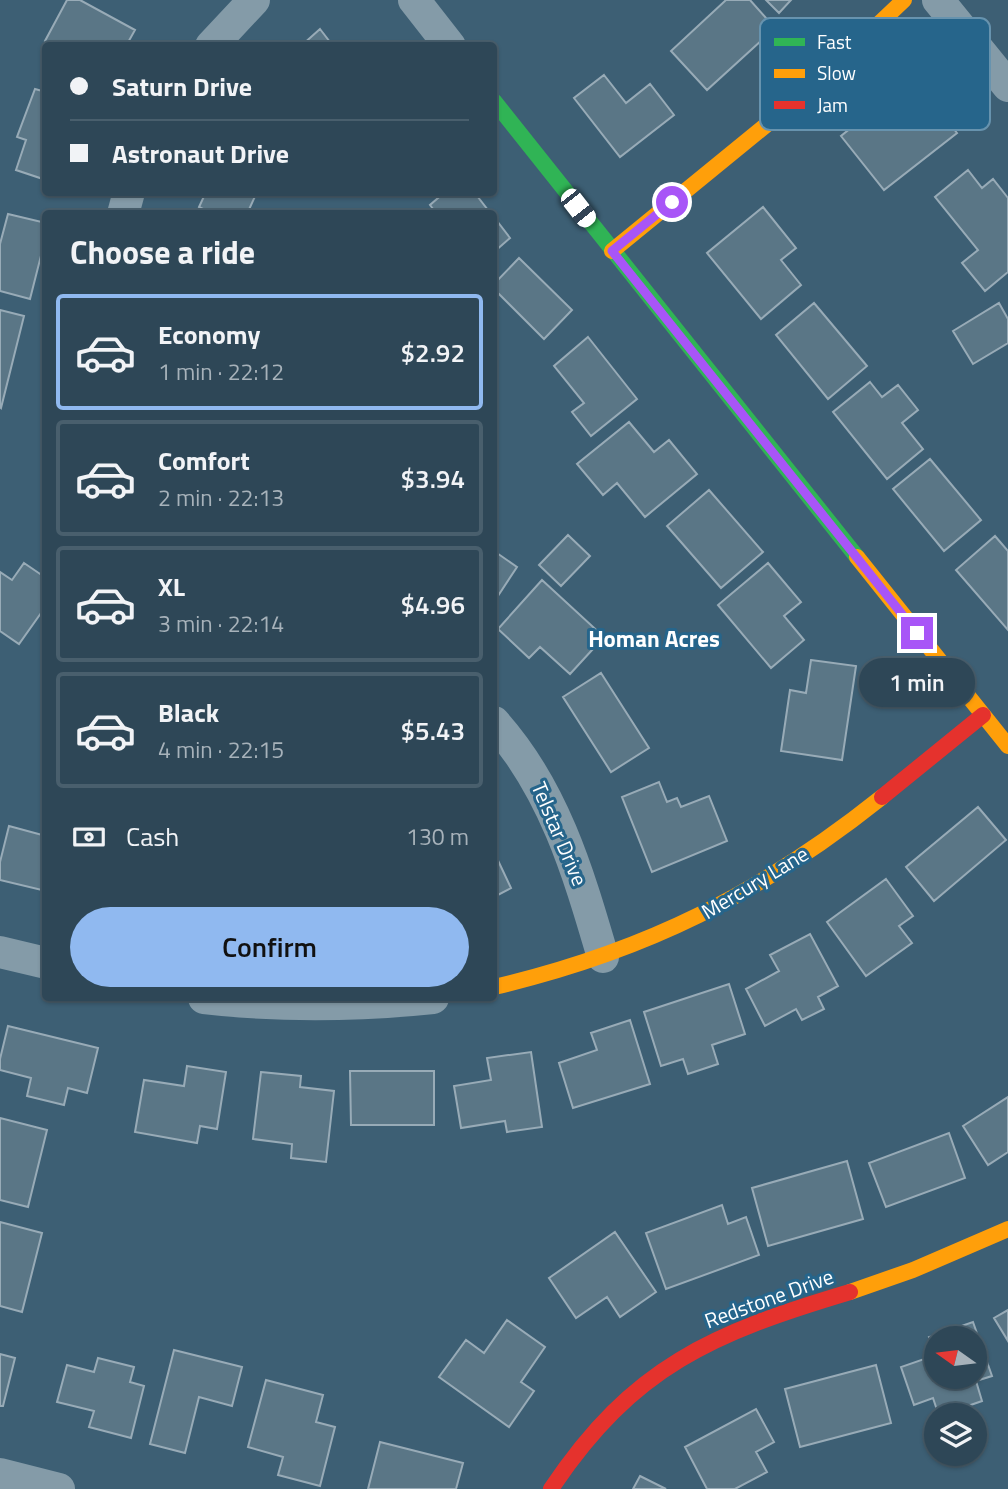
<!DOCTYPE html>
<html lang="en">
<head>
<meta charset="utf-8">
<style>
  :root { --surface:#2e4757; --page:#3a5161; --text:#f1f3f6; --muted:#a7b2ba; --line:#495f6d; --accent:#90b9f0 }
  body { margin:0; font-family:"Titillium Web",sans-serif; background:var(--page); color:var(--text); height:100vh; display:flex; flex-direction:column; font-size:26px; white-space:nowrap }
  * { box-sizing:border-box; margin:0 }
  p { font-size:23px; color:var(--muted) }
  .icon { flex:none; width:38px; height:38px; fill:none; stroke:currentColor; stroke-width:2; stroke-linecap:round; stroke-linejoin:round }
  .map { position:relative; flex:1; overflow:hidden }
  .sheet { position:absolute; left:42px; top:210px; width:455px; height:791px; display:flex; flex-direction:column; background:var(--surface); border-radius:7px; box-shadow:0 2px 5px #0004,0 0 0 2px var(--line) }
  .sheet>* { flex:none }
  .guide { position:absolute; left:42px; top:42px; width:455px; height:154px; border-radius:7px; box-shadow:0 2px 5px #0004,0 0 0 2px var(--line); display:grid; align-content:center; height:154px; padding:0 28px; background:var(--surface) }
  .needle { width:46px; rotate:284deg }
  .controls { position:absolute; left:924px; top:1326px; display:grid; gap:14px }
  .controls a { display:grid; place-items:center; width:63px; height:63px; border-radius:50%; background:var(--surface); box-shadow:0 2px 5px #0004,0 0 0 2px var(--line); font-size:35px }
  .end { position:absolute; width:32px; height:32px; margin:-16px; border:9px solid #a855f7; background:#fff; box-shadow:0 0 0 4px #fff }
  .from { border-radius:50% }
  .bubble { position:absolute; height:49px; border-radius:24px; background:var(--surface); box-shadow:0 2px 5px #0004,0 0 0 2px var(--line); font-size:23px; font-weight:600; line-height:49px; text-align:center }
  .car { position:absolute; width:21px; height:42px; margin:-21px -10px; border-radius:9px; box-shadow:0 0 5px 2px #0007; background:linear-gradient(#fff 24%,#345 0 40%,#fff 0 76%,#345 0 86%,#fff 0) }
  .guide b { display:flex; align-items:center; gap:24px; height:66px; font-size:26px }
  .guide b+b { border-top:2px solid var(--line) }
  .guide i { width:18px; height:18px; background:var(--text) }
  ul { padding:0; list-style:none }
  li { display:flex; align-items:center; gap:21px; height:116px; margin:0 14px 10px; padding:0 14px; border:4px solid var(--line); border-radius:7px }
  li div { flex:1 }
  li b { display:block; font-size:26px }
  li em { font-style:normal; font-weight:600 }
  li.selected { border-color:var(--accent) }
  li>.icon { width:63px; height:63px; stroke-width:1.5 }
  h2 { padding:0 28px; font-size:32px; line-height:84px }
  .pay { display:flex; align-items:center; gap:18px; height:77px; padding:0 28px; font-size:26px }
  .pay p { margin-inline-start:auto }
  .cta { display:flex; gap:14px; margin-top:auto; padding:14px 28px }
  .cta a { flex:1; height:80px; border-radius:42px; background:var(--accent); color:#111; font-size:28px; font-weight:600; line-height:80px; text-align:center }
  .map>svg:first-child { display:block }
</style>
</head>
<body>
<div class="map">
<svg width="1008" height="1489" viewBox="0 0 1008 1489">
  <rect width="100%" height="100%" fill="#3d5f74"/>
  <path fill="#5a7686" stroke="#98abb7" stroke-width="2" fill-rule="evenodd" d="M67,0h13l55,30 -9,16h-73l-8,-5z
    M726,0h24l25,28 -68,62 -36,-39z
    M766,0h25l-12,13z
    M320,29l13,17h-32z
    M604,75l22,28 24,-19 24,31 -54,42 -46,-59z
    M35,89l11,3v88l-30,-10 10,-30 -9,-3z
    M929,98l28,35 -73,57 -43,-54 40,-32 16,20z
    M968,170l14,18 11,-9 15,19v74l-23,19 -23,-28 16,-13 -43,-53z
    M206,192h51l-10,22h-34l-14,-7z
    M445,192h29l17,22h-54l-7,-9z
    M763,207l33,41 -15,12 20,25 -40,34 -54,-66z
    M8,214l38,9v13l-16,63 -30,-8v-47z
    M494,217l16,21 -16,14z
    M519,258l53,52 -28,29 -50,-50v-5z
    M814,303l53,63 -39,33 -52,-64z
    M999,303l9,16v24l-35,21 -20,-33z
    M0,310l24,6 -23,92 -1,-1z
    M588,337l49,62 -46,37 -19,-24 12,-9 -30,-37z
    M870,382l12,15 16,-12 20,25 -16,13 21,26 -36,30 -54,-67z
    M629,422l25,30 15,-12 28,34 -52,43 -28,-34 -14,12 -26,-31z
    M930,459l51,61 -37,31 -51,-62z
    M709,490l54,62 -42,36 -54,-62z
    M568,535l22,21 -29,30 -22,-21z
    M995,536l13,15v79l-52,-60z
    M494,551l23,16 -23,35z
    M24,563l22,15v28l-27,38 -19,-13v-59l12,8z
    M768,563l33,39 -17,14 20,24 -33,28 -53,-63z
    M542,580l62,57 -34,37 -30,-27 -11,11 -31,-29z
    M811,660l45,6 -14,94 -61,-9 9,-61 16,3z
    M601,673l48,75 -38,24 -48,-75z
    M659,782l8,20 10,-4 4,9 28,-11 18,45 -75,31 -30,-75z
    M978,807l28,33 -72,61 -28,-34z
    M9,826l37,10v55l-46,-11v-18z
    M494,852l17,36 -17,9z
    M886,879l27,37 -14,10 13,17 -46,33 -39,-54z
    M810,934l28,52 -20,11 6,12 -22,11 -6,-11 -31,17 -19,-37 33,-18 -9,-16z
    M729,984l16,50 -33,11 6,19 -30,10 -5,-15 -22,7 -17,-54z
    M630,1020l20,64 -77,24 -14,-45 38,-13 -6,-17z
    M8,1026l90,22 -11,45 -19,-5 -4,17 -37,-9 4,-18 -31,-8v-11z
    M531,1052l11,75 -35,5 -2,-11 -44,7 -7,-42 37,-6 -4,-22z
    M187,1066l39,6 -9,57 -17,-3 -3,17 -62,-11 9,-52 40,6z
    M350,1071h84v54h-83z
    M261,1072l40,4 -1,11 34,4 -8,71 -35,-4 1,-14 -39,-5z
    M1008,1097v55l-20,13 -25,-39z
    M0,1118l47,12 -19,77 -28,-7z
    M949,1133l16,45 -79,29 -17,-44z
    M847,1161l16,58 -95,27 -16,-58z
    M722,1205l6,19 18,-7 13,38 -93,34 -20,-56z
    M0,1222l42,11 -20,79 -22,-6z
    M615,1232l41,60 -36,25 -13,-20 -31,21 -27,-40z
    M1008,1310v31l-14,-23z
    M507,1320l38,27 -24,35 13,9 -25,36 -70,-50 27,-37 18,13z
    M973,1322l19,54 -16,5 6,20 -43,15 -6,-18 -19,7 -13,-38 35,-12 -7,-18zM936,1339h39v38h-39z
    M174,1350l68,17 -10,39 -33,-9 -14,56 -35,-9z
    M0,1354l15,4 -12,48h-3z
    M98,1358l36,9 -4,15 14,4 -13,52 -42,-11 5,-16 -37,-9 10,-37 27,7z
    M876,1365l15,58 -91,24 -15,-58z
    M266,1380l57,15 -7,27 19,5 -15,59 -42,-11 5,-18 -35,-10z
    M756,1409l18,33 -18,10 11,20 -32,17h-28l-22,-42z
    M380,1442l83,21 -7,26h-88z
    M640,1476l26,13h-33z"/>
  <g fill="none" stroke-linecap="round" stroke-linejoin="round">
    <path stroke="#849ba8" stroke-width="32" d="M414,0l36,46
      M938,0l70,86
      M211,46l43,-46
      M123,214l6,-22
      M494,722c60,67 84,150 109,235
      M0,952l46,11
      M204,998c77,9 152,8 229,0
      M0,1474l59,15"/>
    <path stroke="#30b455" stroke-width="16" d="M494,101l363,456"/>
    <path stroke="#ff9f0a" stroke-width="16" d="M612,251l197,-161 95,-90
      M857,557l151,189
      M494,987c150,-35 268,-94 388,-190
      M850,1292l63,-22 95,-41"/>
    <path stroke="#e5322d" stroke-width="16" d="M882,797l101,-82
      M551,1489c82,-123 162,-156 299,-197"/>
  </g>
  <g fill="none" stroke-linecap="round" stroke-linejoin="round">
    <path stroke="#a855f7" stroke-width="9" d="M672,202l-60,49 305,382"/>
  </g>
  <g text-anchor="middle" stroke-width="6" stroke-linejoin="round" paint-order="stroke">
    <g font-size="21" fill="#fff" stroke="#26658b">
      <text transform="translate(559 834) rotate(67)" y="7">Telstar Drive</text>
      <text transform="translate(755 883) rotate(-31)" y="7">Mercury Lane</text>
      <text transform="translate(769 1299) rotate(-20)" y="7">Redstone Drive</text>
    </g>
    <g font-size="23" font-weight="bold" fill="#fff" stroke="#26658b">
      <text x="654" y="647">Homan Acres</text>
    </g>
  </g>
  <rect x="760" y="18" width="230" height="112" rx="10" fill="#26658b" stroke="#6793ae" stroke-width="2"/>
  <rect x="774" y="38" width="31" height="8" fill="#30b455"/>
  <rect x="774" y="69" width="31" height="9" fill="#ff9f0a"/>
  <rect x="774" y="101" width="31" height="8" fill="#e5322d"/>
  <g font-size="19" fill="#fff">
    <text x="817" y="49">Fast</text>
    <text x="817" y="80">Slow</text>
    <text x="817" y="112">Jam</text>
  </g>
</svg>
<div class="controls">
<a><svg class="needle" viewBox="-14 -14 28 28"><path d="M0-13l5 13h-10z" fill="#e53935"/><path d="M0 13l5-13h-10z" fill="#a7b2ba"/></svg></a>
<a><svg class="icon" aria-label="layers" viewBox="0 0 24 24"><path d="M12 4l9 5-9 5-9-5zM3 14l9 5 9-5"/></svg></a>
</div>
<i class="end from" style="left:672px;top:202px"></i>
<i class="end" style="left:917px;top:633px"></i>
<div class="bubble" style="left:859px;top:658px;width:116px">1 min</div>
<i class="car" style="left:578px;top:208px;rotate:142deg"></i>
<div class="guide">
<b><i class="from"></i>Saturn Drive</b>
<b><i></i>Astronaut Drive</b>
</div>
<section class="sheet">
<h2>Choose a ride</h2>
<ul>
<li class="selected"><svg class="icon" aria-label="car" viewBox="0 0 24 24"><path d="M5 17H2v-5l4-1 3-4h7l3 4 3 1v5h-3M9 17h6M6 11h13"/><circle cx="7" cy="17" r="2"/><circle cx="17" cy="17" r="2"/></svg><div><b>Economy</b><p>1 min · 22:12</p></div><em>$2.92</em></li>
<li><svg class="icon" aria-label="car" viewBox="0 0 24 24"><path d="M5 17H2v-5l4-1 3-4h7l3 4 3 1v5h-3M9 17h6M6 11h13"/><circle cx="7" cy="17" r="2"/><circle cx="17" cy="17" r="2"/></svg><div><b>Comfort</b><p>2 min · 22:13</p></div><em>$3.94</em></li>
<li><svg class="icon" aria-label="car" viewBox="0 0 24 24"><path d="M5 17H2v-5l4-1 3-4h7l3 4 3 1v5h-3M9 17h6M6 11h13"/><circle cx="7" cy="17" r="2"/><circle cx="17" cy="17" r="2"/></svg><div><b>XL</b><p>3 min · 22:14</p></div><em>$4.96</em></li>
<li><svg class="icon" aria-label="car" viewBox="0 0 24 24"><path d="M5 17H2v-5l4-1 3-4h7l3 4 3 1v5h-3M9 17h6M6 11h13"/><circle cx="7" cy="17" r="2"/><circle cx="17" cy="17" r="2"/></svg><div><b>Black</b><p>4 min · 22:15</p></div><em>$5.43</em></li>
</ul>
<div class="pay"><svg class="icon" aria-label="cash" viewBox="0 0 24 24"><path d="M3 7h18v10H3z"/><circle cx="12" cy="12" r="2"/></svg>Cash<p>130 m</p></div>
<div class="cta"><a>Confirm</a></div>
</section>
</div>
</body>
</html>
